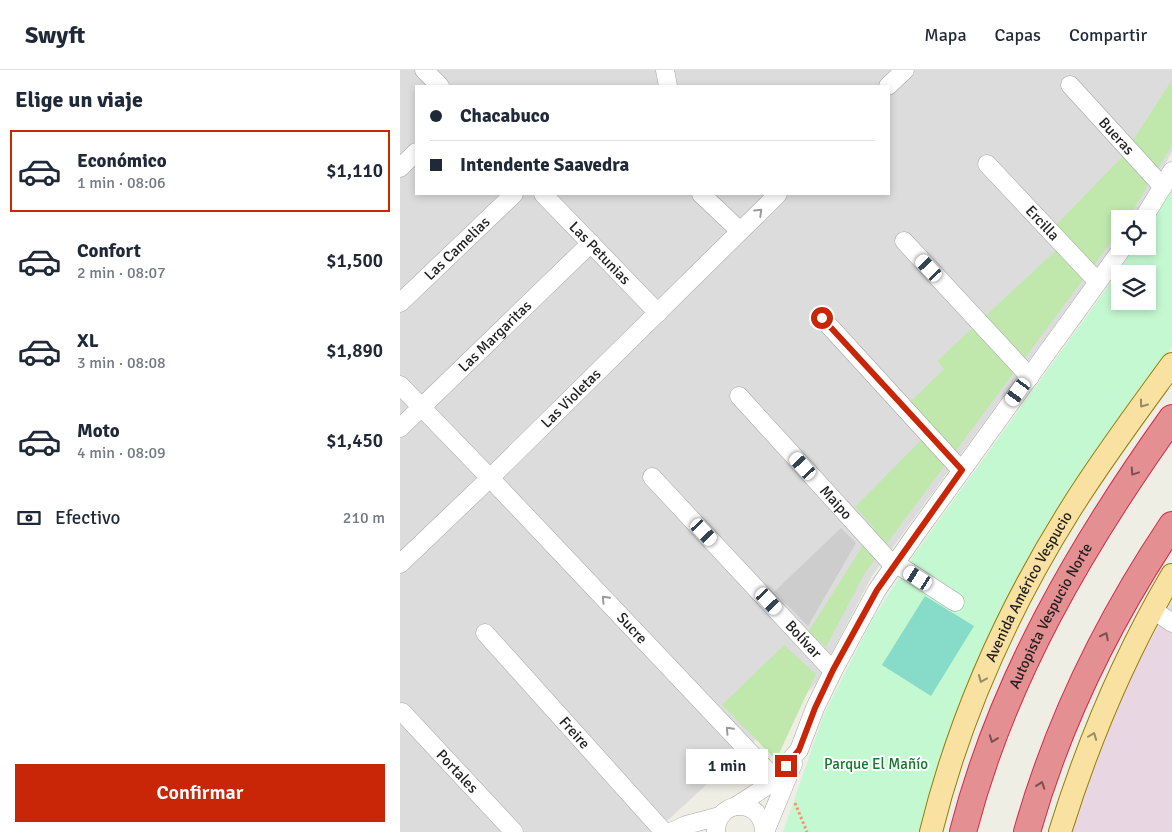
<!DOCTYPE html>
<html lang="es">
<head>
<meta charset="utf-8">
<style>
  :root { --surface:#fff; --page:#f6f6f7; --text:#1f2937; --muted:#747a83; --line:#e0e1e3; --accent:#c82606 }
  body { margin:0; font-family:Signika,sans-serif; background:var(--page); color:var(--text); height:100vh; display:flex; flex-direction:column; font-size:19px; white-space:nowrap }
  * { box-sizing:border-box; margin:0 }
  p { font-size:16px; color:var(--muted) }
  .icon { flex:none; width:28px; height:28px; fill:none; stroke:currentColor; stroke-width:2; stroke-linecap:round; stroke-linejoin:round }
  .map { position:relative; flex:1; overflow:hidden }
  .panel { display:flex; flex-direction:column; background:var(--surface); width:400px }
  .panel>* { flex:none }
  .hud { position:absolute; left:15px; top:15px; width:475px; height:110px; border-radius:0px; box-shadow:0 2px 8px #0003; display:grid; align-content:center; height:110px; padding:0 15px; background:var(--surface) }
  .tools { position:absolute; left:711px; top:140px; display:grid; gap:10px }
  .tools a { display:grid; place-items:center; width:45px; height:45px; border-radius:0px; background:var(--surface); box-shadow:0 2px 8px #0003; font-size:25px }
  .end { position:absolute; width:22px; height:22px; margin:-11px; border:6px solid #c82606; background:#fff; box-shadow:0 0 0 2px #fff }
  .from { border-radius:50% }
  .bubble { position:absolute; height:35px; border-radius:0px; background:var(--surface); box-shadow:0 2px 8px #0003; font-size:16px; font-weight:600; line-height:35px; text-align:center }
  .car { position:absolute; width:15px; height:30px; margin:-15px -8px; border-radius:6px; box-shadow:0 0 4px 1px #0007; background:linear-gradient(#fff 24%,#345 0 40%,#fff 0 76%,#345 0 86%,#fff 0) }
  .hud b { display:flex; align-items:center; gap:18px; height:48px; font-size:19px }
  .hud b+b { border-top:1px solid var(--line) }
  .hud i { width:12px; height:12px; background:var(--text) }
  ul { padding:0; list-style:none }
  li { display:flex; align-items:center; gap:15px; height:82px; margin:0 10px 8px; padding:0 5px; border:2px solid transparent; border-radius:0px }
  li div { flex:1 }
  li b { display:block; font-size:19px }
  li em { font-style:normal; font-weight:600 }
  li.current { border-color:var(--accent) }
  li>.icon { width:45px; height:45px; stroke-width:1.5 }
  h2 { padding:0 15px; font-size:22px; line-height:60px }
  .pay { display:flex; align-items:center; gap:12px; height:55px; padding:0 15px; font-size:19px }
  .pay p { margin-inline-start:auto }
  .action { display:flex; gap:10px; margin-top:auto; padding:10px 15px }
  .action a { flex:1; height:58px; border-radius:0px; background:var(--accent); color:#fff; font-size:20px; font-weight:600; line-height:58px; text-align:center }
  header { display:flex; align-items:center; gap:30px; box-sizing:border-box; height:70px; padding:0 25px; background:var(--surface); border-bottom:1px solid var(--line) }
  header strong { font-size:24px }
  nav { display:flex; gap:28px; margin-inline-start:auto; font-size:18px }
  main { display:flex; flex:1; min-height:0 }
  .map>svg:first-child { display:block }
</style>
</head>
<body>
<header>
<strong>Swyft</strong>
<nav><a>Mapa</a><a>Capas</a><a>Compartir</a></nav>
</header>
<main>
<section class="panel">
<h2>Elige un viaje</h2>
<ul>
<li class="current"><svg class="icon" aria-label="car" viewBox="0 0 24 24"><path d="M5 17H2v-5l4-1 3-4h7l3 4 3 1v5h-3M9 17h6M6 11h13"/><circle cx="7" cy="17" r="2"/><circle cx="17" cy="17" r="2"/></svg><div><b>Económico</b><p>1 min · 08:06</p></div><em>$1,110</em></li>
<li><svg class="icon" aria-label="car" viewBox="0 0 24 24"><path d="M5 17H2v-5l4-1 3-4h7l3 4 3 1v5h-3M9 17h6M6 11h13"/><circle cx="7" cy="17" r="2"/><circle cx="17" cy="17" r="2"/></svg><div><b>Confort</b><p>2 min · 08:07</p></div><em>$1,500</em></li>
<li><svg class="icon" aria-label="car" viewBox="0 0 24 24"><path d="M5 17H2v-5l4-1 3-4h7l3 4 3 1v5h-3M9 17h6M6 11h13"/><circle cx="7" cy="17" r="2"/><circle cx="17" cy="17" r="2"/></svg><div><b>XL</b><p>3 min · 08:08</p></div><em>$1,890</em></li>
<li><svg class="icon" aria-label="car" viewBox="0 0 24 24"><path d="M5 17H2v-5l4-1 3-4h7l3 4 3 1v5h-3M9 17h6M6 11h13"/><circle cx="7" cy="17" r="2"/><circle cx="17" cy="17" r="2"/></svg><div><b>Moto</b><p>4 min · 08:09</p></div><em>$1,450</em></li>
</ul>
<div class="pay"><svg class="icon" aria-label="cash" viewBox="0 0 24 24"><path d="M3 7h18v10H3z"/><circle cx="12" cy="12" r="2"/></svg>Efectivo<p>210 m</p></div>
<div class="action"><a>Confirmar</a></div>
</section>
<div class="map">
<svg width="772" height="762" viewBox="0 0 772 762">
  <rect width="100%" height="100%" fill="#efeee5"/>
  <path fill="#dddcdc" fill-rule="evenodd" d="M0,0h772v82l-40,67h-12v17l-248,340 -57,109 -160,147h-255zM16,16h473v108h-473z"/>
  <path fill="#e8d7e2" d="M772,531v231h-100l12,-39 33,-86 20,-42z"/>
  <path fill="#cdcdcd" d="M441,458l15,15 -48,83 -34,-34z"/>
  <path fill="#c0e8ad" d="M772,10v65l-44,74h-8v11l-255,343 -39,74 -18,-15 66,-104 -19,-21 78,-79 -24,-25 35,-34 -7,-8 132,-123 -13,-13 65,-67z
    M384,575l32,29 -40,86 -54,-55z"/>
  <path fill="#c4f8d1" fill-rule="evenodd" d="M772,116v161l-112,161 -70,124 -67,200h-140l41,-118 48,-94 42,-65 208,-288 12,-21h14v-21zM720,204h28v27h-28z"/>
  <path fill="#86dcc9" d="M525,526l49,30 -43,70 -49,-31z"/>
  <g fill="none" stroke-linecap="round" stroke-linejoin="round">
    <g stroke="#a6a6a6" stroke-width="19">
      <g id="minor">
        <path d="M24,0l16,16"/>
        <path d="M265,0l3,16"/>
        <path id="s1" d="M670,15l93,102"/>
        <path d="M488,16l17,-16"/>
        <path id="s2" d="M587,94l111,118"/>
        <path d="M0,98l16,-16"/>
        <path id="s3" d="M143,124l115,119"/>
        <path d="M301,124l39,37"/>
        <path d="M743,149l29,-48"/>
        <path d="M504,171l126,136"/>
        <path id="s4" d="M0,233l114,-109"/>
        <path d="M422,248l139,152"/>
        <path id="s5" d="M0,315l90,93 284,300"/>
        <path id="s6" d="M339,326l154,169"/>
        <path id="s7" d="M0,358l191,-185"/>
        <path id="s8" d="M252,407l181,194"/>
        <path d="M495,493l60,39"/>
        <path id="s9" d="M0,494l90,-86 288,-284"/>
        <path d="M752,539l20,14"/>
        <path id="s10" d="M85,563l179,199"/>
        <path id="s11" d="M2,642l112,120"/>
        <path d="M336,736l31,-20 32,-36 16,-42 18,-37 44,-81 38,-55 209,-289"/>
        <path d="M271,762l15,-7 34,-9"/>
        <path d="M316,762c0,-34 47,-35 48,0"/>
        <path d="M365,762l28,-68"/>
      </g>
    </g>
    <g stroke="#957d05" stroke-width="24">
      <g id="major">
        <path id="s12" d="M531,762c28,-114 77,-223 139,-322 31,-50 67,-98 102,-146"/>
        <path d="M660,762c28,-90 64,-176 112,-257"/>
      </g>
    </g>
    <g stroke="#d62a48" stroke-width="28">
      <g id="highway">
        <path id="s13" d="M563,762c39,-152 119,-288 209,-414"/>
        <path d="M627,762c31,-110 82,-213 145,-307"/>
      </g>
    </g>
    <path stroke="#f69470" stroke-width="3" stroke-dasharray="2.5 2.5" stroke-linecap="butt" d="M395,733l12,29"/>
    <use href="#minor" stroke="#fff" stroke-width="18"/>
    <use href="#major" stroke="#f9e2a1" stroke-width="22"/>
    <use href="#highway" stroke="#e48f91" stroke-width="26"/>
  </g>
  <defs><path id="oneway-chevron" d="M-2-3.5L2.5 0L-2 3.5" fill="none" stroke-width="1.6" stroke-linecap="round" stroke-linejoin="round" transform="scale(1.25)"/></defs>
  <g stroke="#9a9a9a">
    <use href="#oneway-chevron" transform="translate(359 142) rotate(-44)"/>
    <use href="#oneway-chevron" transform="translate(205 529) rotate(-133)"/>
    <use href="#oneway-chevron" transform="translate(329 660) rotate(-133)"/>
  </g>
  <g stroke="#978a66">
    <use href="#oneway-chevron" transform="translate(743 334) rotate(126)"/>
    <use href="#oneway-chevron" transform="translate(582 609) rotate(113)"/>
    <use href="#oneway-chevron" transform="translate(693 666) rotate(-69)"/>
  </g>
  <g stroke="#785152">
    <use href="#oneway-chevron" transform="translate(734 402) rotate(124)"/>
    <use href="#oneway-chevron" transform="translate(705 566) rotate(-63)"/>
    <use href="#oneway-chevron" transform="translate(593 669) rotate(110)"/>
    <use href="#oneway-chevron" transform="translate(641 715) rotate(-71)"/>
  </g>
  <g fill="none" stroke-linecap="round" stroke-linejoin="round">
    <path stroke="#c82606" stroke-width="6" d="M386,696l13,-16 16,-42 18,-38 44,-80 85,-120 -140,-152"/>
  </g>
  <g text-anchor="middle" stroke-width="4" stroke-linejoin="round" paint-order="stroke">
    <g font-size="15" fill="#1f1f1f" stroke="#fff">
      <text dy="5" stroke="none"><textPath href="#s1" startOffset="69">Bueras</textPath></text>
      <text dy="5" stroke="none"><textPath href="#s2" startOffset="81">Ercilla</textPath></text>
      <text dy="5" stroke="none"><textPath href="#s4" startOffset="79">Las Camelias</textPath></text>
      <text dy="5" stroke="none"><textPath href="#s3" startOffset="82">Las Petunias</textPath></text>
      <text dy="5" stroke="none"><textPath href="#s7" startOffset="132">Las Margaritas</textPath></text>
      <text dy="5" stroke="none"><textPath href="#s9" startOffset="238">Las Violetas</textPath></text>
      <text dy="5" stroke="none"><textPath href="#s6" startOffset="144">Maipo</textPath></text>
      <text dy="5" stroke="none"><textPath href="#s12" startOffset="265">Avenida Américo Vespucio</textPath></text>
      <text dy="5" stroke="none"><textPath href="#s13" startOffset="234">Autopista Vespucio Norte</textPath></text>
      <text dy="5" stroke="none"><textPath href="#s5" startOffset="336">Sucre</textPath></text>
      <text dy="5" stroke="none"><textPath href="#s8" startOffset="222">Bolívar</textPath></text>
      <text dy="5" stroke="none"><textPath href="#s10" startOffset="134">Freire</textPath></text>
      <text dy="5" stroke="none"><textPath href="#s11" startOffset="81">Portales</textPath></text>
    </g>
    <g font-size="15" fill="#0f7b2a" stroke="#fff">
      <text x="476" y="699">Parque El Mañío</text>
    </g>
  </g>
</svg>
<div class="tools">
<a><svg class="icon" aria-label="locate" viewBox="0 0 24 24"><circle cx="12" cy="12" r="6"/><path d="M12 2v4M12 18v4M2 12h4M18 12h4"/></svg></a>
<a><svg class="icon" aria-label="layers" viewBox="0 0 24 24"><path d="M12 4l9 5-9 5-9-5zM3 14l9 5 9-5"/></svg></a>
</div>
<i class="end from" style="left:422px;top:248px"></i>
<i class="end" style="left:386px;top:696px"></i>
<div class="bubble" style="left:286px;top:679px;width:82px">1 min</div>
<i class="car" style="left:529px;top:198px;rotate:317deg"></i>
<i class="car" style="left:618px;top:322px;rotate:216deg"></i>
<i class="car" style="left:403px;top:396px;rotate:318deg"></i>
<i class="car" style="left:304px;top:462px;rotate:137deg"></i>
<i class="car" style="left:518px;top:508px;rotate:303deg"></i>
<i class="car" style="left:369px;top:531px;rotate:137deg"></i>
<div class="hud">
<b><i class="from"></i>Chacabuco</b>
<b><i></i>Intendente Saavedra</b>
</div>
</div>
</main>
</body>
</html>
